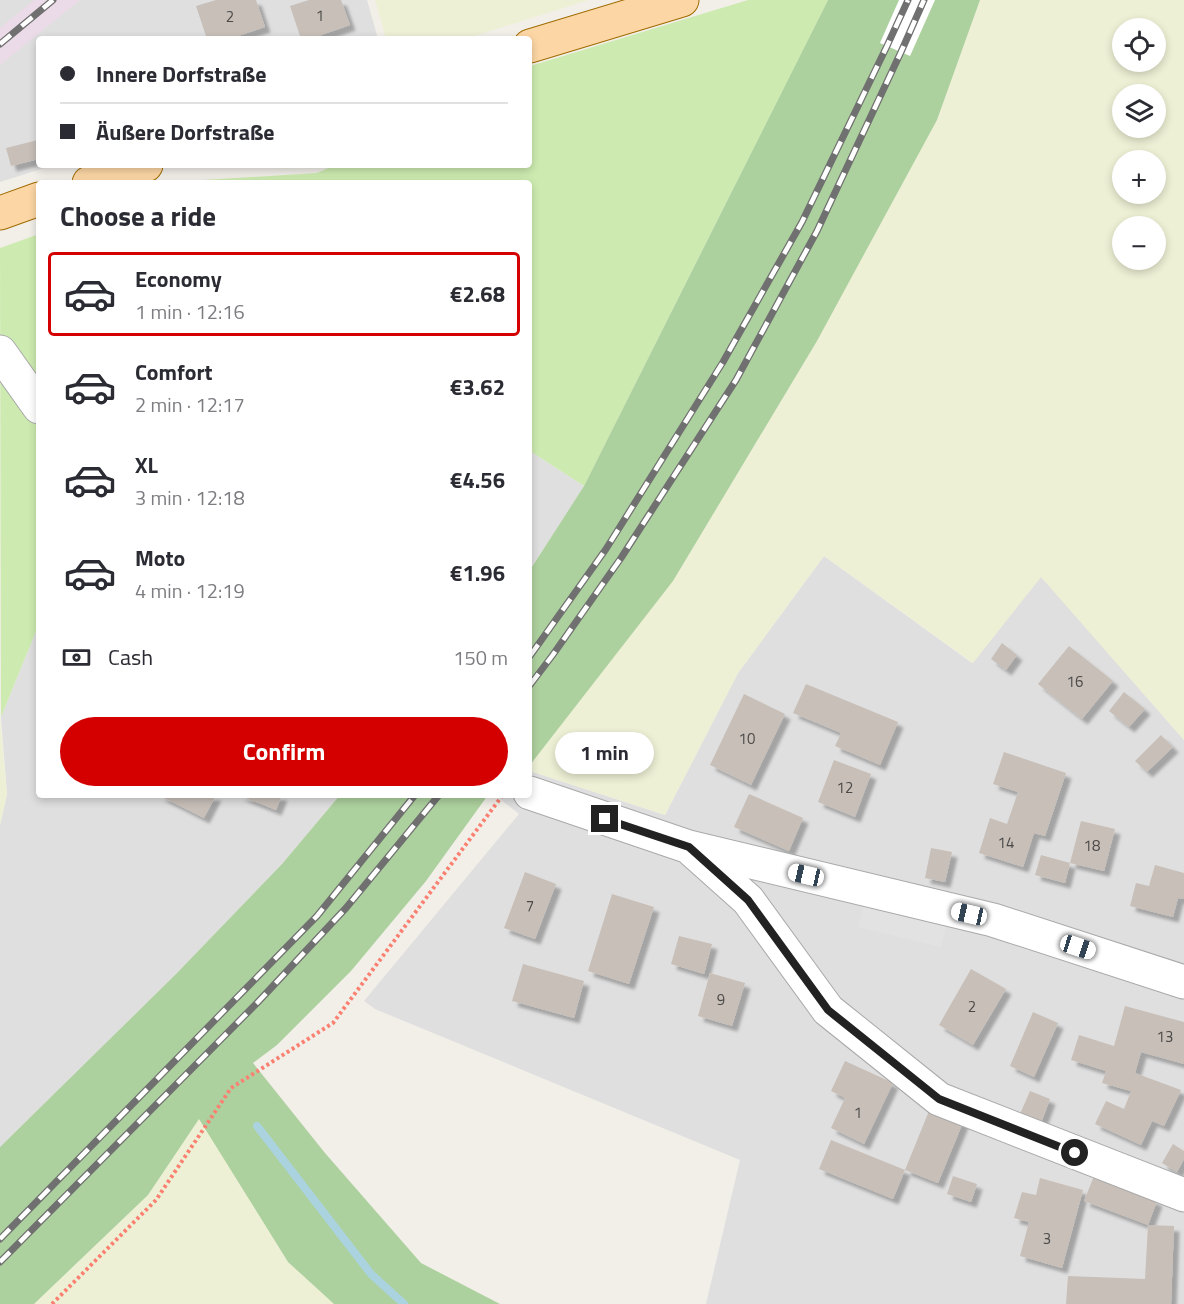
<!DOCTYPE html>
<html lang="en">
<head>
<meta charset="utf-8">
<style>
  :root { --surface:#fff; --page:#f2f2f3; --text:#2b2b33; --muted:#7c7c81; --line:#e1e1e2; --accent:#d40000 }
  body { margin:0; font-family:"Titillium Web",sans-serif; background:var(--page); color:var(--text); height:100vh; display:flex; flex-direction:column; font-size:22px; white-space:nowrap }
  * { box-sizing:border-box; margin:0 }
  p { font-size:20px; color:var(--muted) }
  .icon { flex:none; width:33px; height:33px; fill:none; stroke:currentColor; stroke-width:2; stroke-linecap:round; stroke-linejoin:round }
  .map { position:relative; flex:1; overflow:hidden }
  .details { position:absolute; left:36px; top:180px; width:496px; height:618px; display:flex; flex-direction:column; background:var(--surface); border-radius:6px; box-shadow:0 3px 9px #0003 }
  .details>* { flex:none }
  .hud { position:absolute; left:36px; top:36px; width:496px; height:132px; border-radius:6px; box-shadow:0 3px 9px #0003; display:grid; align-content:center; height:132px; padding:0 24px; background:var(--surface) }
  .fabs { position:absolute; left:1112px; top:18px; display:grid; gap:12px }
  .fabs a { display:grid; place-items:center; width:54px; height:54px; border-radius:50%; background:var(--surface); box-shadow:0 3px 9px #0003; font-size:30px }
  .end { position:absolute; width:27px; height:27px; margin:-14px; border:8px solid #222; background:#fff; box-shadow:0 0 0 3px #fff }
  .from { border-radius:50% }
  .bubble { position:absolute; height:42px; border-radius:21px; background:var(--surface); box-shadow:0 3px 9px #0003; font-size:20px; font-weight:700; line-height:42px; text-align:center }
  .car { position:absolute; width:18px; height:36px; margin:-18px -9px; border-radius:8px; box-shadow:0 0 4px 2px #0007; background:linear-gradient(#fff 24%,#345 0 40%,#fff 0 76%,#345 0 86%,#fff 0) }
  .hud b { display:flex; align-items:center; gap:21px; height:57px; font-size:22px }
  .hud b+b { border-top:2px solid var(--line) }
  .hud i { width:15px; height:15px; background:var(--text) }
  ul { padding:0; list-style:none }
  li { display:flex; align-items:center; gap:18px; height:84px; margin:0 12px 9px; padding:0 12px; border:3px solid transparent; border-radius:6px }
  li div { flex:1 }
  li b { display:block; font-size:22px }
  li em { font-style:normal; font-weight:700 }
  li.on { border-color:var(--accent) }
  li>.icon { width:54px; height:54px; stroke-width:1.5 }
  h2 { padding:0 24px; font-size:27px; line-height:72px }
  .pay { display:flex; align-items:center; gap:15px; height:66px; padding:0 24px; font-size:22px }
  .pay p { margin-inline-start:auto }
  .button { display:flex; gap:12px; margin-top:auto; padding:12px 24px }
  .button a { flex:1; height:69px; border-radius:36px; background:var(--accent); color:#fff; font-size:24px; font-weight:700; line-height:69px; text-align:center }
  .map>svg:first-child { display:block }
</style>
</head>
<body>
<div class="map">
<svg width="1184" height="1304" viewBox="0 0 1184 1304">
  <defs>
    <filter id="shadow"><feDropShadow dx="5.5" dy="5.5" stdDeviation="1.5" flood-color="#0004"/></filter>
  </defs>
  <rect width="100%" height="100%" fill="#f2efe9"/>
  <path fill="#e0dfdf" d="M0,0h367l11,39h-339v126h15l-54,17z
    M530,451l54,35 -54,84z
    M824,556l148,107 69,-87 143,164v564h-478l34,-144 -365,-151 -11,-8 155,-187 -24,-19h35v-24l135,44 73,-142z
    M39,624v171h301l-58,69 -106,110 -176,173v-322l7,-31 -6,-77z"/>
  <path fill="#ebdbe8" d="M34,0h46l-80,65v-37z"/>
  <path fill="#eef0d5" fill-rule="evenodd" d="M375,0h214l-124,39h-79z
    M980,0h204v740l-143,-163 -68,86 -149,-107 -86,117 -73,142 -135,-44v-6l143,-184 144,-240 120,-221zM1122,28h33v34h-33zM1122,94h33v34h-33zM1122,160h33v34h-33zM1122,226h33v34h-33z
    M0,717l7,77 -7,31z
    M199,1118l89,144 46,42h-300l114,-109z"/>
  <path fill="#cdebb0" d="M748,0h80l-244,486 -54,-35v-268h-348l5,-2 130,-8 18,-8h195v-99z
    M39,234v390l-38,93 -1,-469z"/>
  <path fill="#add19e" d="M828,0h152l-43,120 -120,221 -144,240 -143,184v-195l54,-84z
    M340,795h148l-62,86 -75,90 -74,74 -24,18 72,90 96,110 79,41h-166l-46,-42 -89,-143 -51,76 -114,109h-34v-157l176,-173 106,-110z"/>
  <path fill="#e2e2e2" d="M865,899l83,20 -7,28 -83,-20z"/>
  <path fill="#fff" d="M899,0h36l-25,56 -30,-13z"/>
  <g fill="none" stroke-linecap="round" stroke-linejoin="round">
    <path stroke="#aad3df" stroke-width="8" d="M257,1126l114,148 33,30"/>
  </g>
  <path fill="#c7bfb8" filter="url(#shadow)" d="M216,0h40l9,27 -36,12h-22l-11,-33z
    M309,0h32l9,25 -40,14h-9l-11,-33z
    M38,140l1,19 -28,7 -5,-18z
    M1002,643l15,12 -11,15 -15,-11z
    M1069,646l44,35 -31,38 -44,-35z
    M806,684l92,38 -18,43 -45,-19 6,-13 -48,-20z
    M1124,692l21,17 -16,18 -20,-16z
    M744,694l41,20 -34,71 -41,-20z
    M1161,735l12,12 -26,25 -12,-11z
    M1004,752l62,21 -21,63 -11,-3 -11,34 -44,-14 11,-35 17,6 11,-32 -25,-8z
    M834,760l37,14 -16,43 -37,-15z
    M749,794l54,24 -14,33 -55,-24z
    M158,795h58l-12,23z
    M238,795h44l-6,15z
    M1081,821l34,8 -11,42 -34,-8z
    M931,848l21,4 -7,30 -20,-4z
    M1041,855l29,8 -5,20 -30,-8z
    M1155,865l29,8v26l-6,-1 -5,19 -43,-11 6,-23 13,3z
    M525,872l31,12 -21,55 -31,-11z
    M612,894l42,13 -25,77 -41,-13z
    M679,936l33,8 -8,30 -33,-10z
    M523,964l61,17 -10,37 -62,-17z
    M971,969l35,20 -33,56 -34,-20z
    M710,973l35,10 -13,43 -34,-10z
    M1125,1006l59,16v42l-43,-12 -6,21 46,17 -17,36 -12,-5 -11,24 -46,-21 11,-23 18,8 7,-18 -29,-8 4,-12 -35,-11 8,-25 35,11z
    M1033,1012l25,11 -24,54 -24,-11z
    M845,1061l48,22 -29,61 -33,-16 14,-30 -14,-7z
    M1030,1091l20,8 -9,24 -21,-9z
    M931,1106l33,14 -26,63 -33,-13 -12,29 -74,-30 12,-29 74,30z
    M1173,1144l11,7v8l-7,13 -15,-9z
    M953,1176l24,8 -6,18 -24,-8z
    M1094,1176l63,25 -9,24 -64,-24z
    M1040,1178l43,12 -21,78 -42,-12 9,-34 -15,-4 8,-26 14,3z
    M1148,1225l26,1 -3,78h-105l2,-28 77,3z"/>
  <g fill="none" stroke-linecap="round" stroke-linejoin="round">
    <g stroke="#a9a9a9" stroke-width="35">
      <path id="minor" d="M0,352l39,55
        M530,793l159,54 304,73 191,62
        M692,850l56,50 80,110 111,89 245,96"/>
    </g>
    <g stroke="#a06b00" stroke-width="35">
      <path id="major" d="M530,46l152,-46
        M89,183l57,-18
        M0,213l39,-14"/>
    </g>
    <path stroke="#fa8072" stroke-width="4" stroke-dasharray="3 3" stroke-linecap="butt" d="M52,1304l104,-104 75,-112 102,-65 169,-227"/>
    <use href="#minor" stroke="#fff" stroke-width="33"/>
    <use href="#major" stroke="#fcd6a4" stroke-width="33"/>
    <g stroke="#707070" stroke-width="7">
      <path id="rail" d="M0,44l53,-44
        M530,656l76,-107 117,-187 79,-140 85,-176 21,-46
        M530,685l22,-29 69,-98 115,-178 81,-149 84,-179 23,-52
        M0,1239l317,-323 98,-121
        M0,1262l257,-259 89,-95 93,-113"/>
    </g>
    <use href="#rail" stroke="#fff" stroke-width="4.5" stroke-dasharray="14" stroke-linecap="butt"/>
  </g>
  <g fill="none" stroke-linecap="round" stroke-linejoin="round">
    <path stroke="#222" stroke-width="8" d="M605,819l84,28 59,53 80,110 111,89 136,54"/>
  </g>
  <g text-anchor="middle" stroke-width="5" stroke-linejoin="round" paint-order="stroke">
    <g font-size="15" fill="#4b4948">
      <text x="320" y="21">1</text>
      <text x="230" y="22">2</text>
      <text x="1075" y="687">16</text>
      <text x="747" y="744">10</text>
      <text x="845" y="793">12</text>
      <text x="1006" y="848">14</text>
      <text x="1092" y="851">18</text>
      <text x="530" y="911">7</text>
      <text x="721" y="1005">9</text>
      <text x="972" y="1012">2</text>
      <text x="1165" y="1042">13</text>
      <text x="858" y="1118">1</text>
      <text x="1047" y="1244">3</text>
    </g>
  </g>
</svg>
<div class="fabs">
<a><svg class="icon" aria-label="locate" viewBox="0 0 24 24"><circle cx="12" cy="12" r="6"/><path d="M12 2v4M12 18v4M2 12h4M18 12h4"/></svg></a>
<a><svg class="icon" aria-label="layers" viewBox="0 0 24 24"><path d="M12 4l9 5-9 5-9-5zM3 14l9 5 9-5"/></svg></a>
<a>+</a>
<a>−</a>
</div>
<i class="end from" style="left:1075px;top:1153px"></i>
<i class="end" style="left:605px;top:819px"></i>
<div class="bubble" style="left:555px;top:732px;width:99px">1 min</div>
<i class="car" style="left:806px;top:875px;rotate:283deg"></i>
<i class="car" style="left:969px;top:914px;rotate:283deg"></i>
<i class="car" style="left:1078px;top:947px;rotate:108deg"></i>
<div class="hud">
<b><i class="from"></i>Innere Dorfstraße</b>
<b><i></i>Äußere Dorfstraße</b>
</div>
<section class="details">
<h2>Choose a ride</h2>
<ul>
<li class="on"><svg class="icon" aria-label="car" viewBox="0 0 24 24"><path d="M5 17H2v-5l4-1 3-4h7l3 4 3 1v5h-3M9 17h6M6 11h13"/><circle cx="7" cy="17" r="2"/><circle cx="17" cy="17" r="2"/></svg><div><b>Economy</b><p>1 min · 12:16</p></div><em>€2.68</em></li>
<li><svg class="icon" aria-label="car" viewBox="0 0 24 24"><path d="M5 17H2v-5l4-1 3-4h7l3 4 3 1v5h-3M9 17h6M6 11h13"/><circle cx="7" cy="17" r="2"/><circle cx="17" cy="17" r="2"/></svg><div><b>Comfort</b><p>2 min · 12:17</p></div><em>€3.62</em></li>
<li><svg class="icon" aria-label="car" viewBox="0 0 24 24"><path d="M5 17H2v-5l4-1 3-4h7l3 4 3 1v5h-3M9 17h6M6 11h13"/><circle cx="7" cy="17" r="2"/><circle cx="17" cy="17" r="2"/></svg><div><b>XL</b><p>3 min · 12:18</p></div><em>€4.56</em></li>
<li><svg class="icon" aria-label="car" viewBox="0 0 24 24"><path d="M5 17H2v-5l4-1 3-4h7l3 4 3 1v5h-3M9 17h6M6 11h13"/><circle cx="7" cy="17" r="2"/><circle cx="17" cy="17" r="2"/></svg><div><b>Moto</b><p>4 min · 12:19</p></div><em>€1.96</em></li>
</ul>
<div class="pay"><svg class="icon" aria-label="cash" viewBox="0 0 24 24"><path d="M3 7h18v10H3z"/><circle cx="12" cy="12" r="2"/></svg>Cash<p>150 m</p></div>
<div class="button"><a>Confirm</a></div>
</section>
</div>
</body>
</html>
